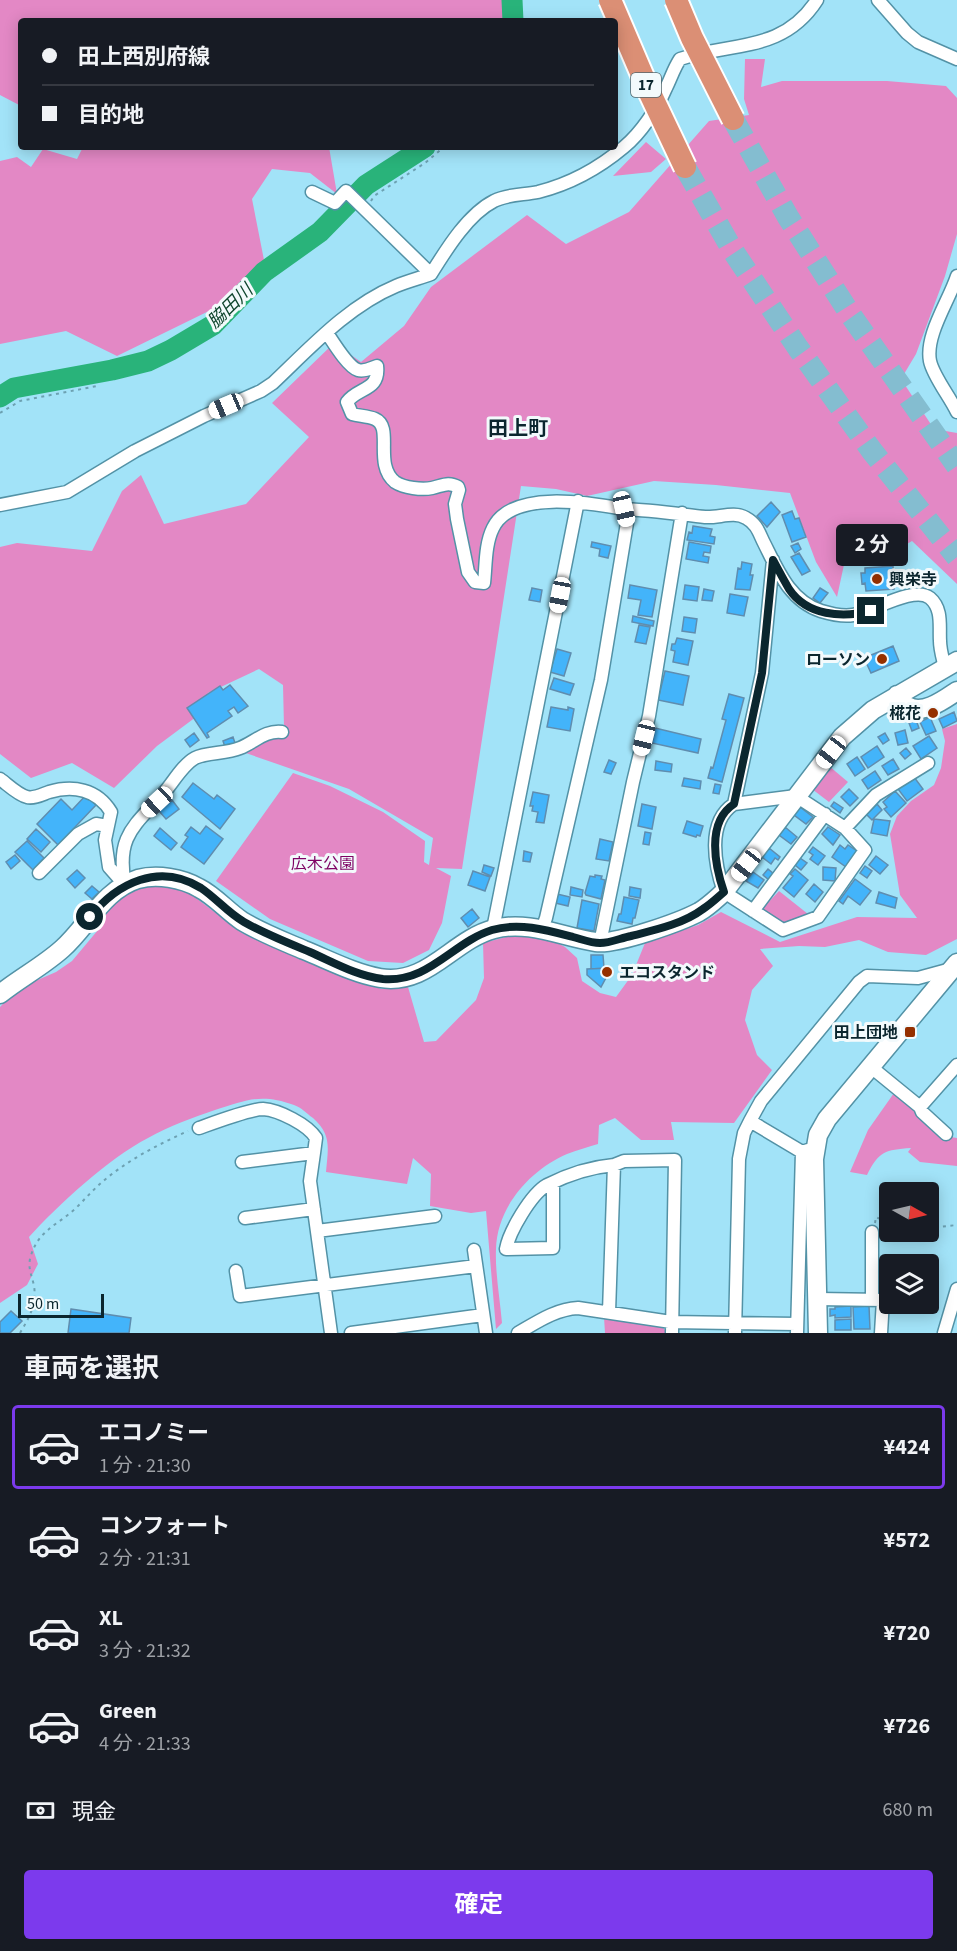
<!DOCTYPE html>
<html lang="ja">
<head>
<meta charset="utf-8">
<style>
  :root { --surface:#171b24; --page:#242831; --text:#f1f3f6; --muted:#9ea1a6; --line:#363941; --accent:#7c3aed }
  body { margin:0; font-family:"Source Sans 3","Noto Sans JP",sans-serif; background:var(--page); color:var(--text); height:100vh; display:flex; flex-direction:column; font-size:22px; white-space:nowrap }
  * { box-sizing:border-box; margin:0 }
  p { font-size:20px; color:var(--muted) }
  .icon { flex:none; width:33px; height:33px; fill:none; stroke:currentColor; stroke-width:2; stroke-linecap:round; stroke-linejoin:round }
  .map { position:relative; height:1333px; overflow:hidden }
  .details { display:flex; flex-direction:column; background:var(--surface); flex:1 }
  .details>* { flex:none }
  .guide { position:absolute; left:18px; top:18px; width:600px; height:132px; border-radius:6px; box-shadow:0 3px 15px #0003; display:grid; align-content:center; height:132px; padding:0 24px; background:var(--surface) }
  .needle { width:39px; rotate:98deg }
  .buttons { position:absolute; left:879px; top:1182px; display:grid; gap:12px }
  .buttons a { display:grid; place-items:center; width:60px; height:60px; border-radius:6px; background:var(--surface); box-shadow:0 3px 15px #0003; font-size:30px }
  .scale { position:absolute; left:18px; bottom:15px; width:86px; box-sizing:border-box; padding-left:6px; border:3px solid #0b262e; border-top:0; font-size:16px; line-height:21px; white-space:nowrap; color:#0b262e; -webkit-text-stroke:4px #f3fafc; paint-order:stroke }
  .end { position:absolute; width:27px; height:27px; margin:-14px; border:8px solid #0b262e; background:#fff; box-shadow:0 0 0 3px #fff }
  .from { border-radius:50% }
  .bubble { position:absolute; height:42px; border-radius:6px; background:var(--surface); box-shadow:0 3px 15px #0003; font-size:20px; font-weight:700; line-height:42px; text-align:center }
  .car { position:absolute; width:18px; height:36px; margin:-18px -9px; border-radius:8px; box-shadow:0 0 4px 2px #0007; background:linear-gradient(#fff 24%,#345 0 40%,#fff 0 76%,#345 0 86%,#fff 0) }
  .guide b { display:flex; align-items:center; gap:21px; height:57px; font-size:22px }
  .guide b+b { border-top:2px solid var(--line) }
  .guide i { width:15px; height:15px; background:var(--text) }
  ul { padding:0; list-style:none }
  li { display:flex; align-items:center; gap:18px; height:84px; margin:0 12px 9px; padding:0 12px; border:3px solid transparent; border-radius:6px }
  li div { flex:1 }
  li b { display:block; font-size:22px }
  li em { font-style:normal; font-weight:700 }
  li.active { border-color:var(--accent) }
  li>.icon { width:54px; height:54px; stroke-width:1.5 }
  h2 { padding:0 24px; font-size:27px; line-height:72px }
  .pay { display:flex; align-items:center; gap:15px; height:66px; padding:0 24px; font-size:22px }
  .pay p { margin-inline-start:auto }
  .primary-button { display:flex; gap:12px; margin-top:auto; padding:12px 24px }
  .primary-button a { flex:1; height:69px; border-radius:6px; background:var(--accent); color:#fff; font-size:24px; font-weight:700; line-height:69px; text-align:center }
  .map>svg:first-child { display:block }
</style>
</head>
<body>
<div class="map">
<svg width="957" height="1333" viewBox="0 0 957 1333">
  <rect width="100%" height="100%" fill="#a2e3f8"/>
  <path fill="#e388c5" d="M0,0h502l2,21h-483v85l-21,-11z
    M745,59h20l-4,28 21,-6h105l59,5 11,12v136l-12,42 -29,78 -15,25 33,50 23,4v151l-45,-43 -12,7 -28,-13 -22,2 -13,60 -21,-35 -26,-69 -74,-8 -62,-4 -67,15 -31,-7 -35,-3 -59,383 -26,-1 15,8 -9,47 -13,27 -26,13 -35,-2 -98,-42 -54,-38 77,-108 37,13 53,26 42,29 -1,21 5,3 4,-27 -84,-49 -112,-39 47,-23 -1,-42 -24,-16 -51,24 -8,21 -43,32 -43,42 -42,-25 -41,15 -31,-24v-207l17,-4 75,8 30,-60 19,-16 23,49 82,-20 63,-67 -37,-34 62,-60 27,19 43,-36 27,-39 96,-72 39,29 63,-32 80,-91 40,-6 -5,-16z
    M646,142l20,17 -15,13 -38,4z
    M83,147h246l8,47 -27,-21 -38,-4 -20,30 12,61 -51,49 -96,47 -51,-25 -66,13v-183l17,-4 14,10 12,-18 34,10z
    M957,724v215l-31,16 -38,-3 -29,-12 -34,7 -26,-1 -39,3 13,17 -21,24 -7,30 12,35 15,15 -38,53 -63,-1 3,18h-33l-26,-22 -16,7 -1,19c-10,3 -21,6 -31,10 -37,16 -70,53 -71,95 -1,24 4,50 6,74l-6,6 -10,-118 -15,2 -41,-7 1,-32 -18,-16 -6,26 -81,-12c2,-24 6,-37 -13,-54 -7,-5 -11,-10 -19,-13 -33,-12 -47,-5 -79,5 -23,8 -46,16 -67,28 -39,20 -89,66 -119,99l9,27 -11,21 -27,18v-296l14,-15 19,-10 23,-10 16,-11 26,-31 13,-27 18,-11 20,-7 19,1 19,5 55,42 114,49 26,7 26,-2 16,55 12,-1 40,-41 8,-22 -1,-35 35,-9 30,4 17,9 12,11 5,23 18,12 16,4 16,-22 13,-32 53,-18 23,-13 59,30 77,-25 60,1 -17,-23 -10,-61 7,-18 14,-15 23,-16 7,-17 4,-27 -3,-12z
    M829,766l19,16 -19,20 -17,-13z
    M779,891l29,23 -25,9 -21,-14z
    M894,1093l50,43 13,2v28l-37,-4 -12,-10 3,-4c-26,2 -32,3 -44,27l-17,-3 18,-42z
    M604,1317l57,8 6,8h-62z"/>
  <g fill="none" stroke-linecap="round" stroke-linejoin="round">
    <path stroke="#29b37a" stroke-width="21" d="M512,0l1,21
      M0,397l14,-9 98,-18 36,-9 23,-11 42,-25 51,-53 56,-40 46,-47 59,-38"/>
  </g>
  <path fill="#43b4fa" stroke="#5f8daf" stroke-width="1.5" d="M771,502l9,10 -13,15 -10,-11z
    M792,511l3,8 4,-1 7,19 -14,5 -10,-27z
    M693,526l19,3 -2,7 5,1 -1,7 -27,-4 2,-8 3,1z
    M865,530v9l6,-1v10l-14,1 -1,-18z
    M592,542l19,4 -3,12 -9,-2 1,-7 -9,-2z
    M689,542l22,4 -1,7 -6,-1 -1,4 6,1 -1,6 -22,-4z
    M798,543l3,6 -6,4 -4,-7z
    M799,553l11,18 -8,4 -11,-18z
    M742,562l10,2 -2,11h3l-3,15 -15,-1 3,-21 3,1z
    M893,566l1,23 -28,2 -1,-8 -3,1 -1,-11h4v-5z
    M630,585l27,5 -5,27 -14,-2 3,-15 -13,-2z
    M685,585l14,2 -2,14 -14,-2z
    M532,588l10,2 -2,12 -11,-2z
    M820,588l8,5 -8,10 -7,-5z
    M704,589l10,2 -2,10 -10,-1z
    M730,594l18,3 -4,19 -17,-3z
    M633,616l21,5 -1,5 -21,-4z
    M684,617l13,2 -2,14 -13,-2z
    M639,625l11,2 -4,17 -11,-2z
    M677,638l16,3 -5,24 -15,-3 2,-11 -4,-1 1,-6h3z
    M893,646l6,15 -28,12 -7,-15z
    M557,649l14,4 -7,23 -14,-4z
    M665,671l24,5 -6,29 -25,-5z
    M554,678l20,6 -4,11 -20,-6z
    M230,685l18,21 -10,7 -4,-6 -6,4 4,5 -25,17 2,4 -2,1 -20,-30 33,-22 3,4z
    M729,694l15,4 -22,84 -14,-4 3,-11 2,1 13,-48 -4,-1z
    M551,707l17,3v-3l6,2 -4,22 -23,-4z
    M954,712l3,9 -14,7 -4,-9z
    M930,717l6,14 -10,4 -6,-13z
    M916,720l3,8 -7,3 -3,-8z
    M655,728l46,11 -3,14 -46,-10z
    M905,730l3,13 -10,2 -3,-12z
    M194,733l5,7 -9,7 -5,-7z
    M885,733l4,7 -6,4 -5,-7z
    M929,736l8,12 -16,11 -8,-13z
    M233,737l2,6 -10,4 -2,-6z
    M877,746l7,11 -16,11 -7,-11z
    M906,748l5,6 -6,5 -5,-6z
    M857,757l8,12 -10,7 -8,-12z
    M893,759l6,10 -11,6 -6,-9z
    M609,760l7,3 -5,11 -7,-2z
    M656,761l16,3 -1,8 -16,-2z
    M875,771l6,9 -13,9 -6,-9z
    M914,777l9,12 -16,12 -9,-12z
    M684,778l17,3 -1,8 -18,-3z
    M193,783l21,16 3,-4 18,14 -15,20 -38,-32z
    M715,784l6,1 -2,9 -6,-1z
    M849,789l9,9 -8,8 -9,-9z
    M895,791l11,12 -15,14 -7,-8 3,-2 -4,-5z
    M533,792l16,3 -5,28 -8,-1 2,-10 -6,-1 1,-5h-3z
    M86,795l10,10 -38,40 -21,-21 24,-25 11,11z
    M172,800l7,9 -13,10 -7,-8z
    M834,802l9,6 -3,5 -9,-7z
    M642,804l14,3 -4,22 -14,-3z
    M877,804l5,6 -10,10 -6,-6z
    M800,807l13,10 -7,7 -12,-9z
    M874,819l16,2 -3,15 -16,-3z
    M687,821l16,5 -3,10 -3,-1 -1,2 -13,-4z
    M206,826l17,13 -19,25 -23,-17 7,-10 -3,-2 6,-8 9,7z
    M785,827l12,10 -6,7 -12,-9z
    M828,827l12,8 -7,10 -11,-11z
    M160,828l17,15 -6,7 -17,-14z
    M36,829l14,13 -9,10 -14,-13z
    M645,832l6,1 -2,12 -6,-1z
    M600,839l13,3 -4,19 -13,-2z
    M27,841l17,17 -11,12 -18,-18z
    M840,845l5,4 3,-4 9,6 -11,16 -14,-10z
    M813,847l12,9 -7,9 -8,-6 3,-4 -4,-3z
    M769,848l11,9 -2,3 -3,-2 -4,6 -9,-7z
    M524,851l8,2 -2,9 -7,-1z
    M15,855l5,6 -9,8 -5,-7z
    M876,856l12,9 -8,9 -11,-9z
    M800,858l7,5 -6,7 -6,-5z
    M484,865l10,3 -3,8 -9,-4z
    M865,866l7,5 -5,7 -7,-5z
    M823,867l13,1 -1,13 -12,-1z
    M768,869l6,5 -5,6 -6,-5z
    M795,869l13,11 -14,17 -11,-9 10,-12 -3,-2z
    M77,870l8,8 -10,10 -8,-9z
    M473,871l17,6 -5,14 -17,-6z
    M753,872l11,8 -6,8 -12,-7z
    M595,875l7,1 -1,3 4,1 -4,19 -15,-4 -1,-2 5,-17 5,1z
    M855,879l16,12 -11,14 -12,-9 -5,8 -4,-3z
    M814,884l9,8 -8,10 -9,-8z
    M92,886l7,6 -7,7 -7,-6z
    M571,887l12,3 -1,7 -12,-2z
    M630,887l11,2 -1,9 -11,-2z
    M879,892l18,6 -2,10 -19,-5z
    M557,894l13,3 -2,9 -13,-3z
    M624,897l15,3 -4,18h-2l-1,6 -15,-3 2,-7h2z
    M582,900l17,4 -5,27 -17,-3z
    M472,909l7,9 -11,9 -7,-9z
    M591,955h12l1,13 -13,1z
    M608,968v6l-7,13 -14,-12v-6z
    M851,1306v11l-16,1v-3l-5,1v-7h5v-2z
    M869,1306l1,23h-16l-1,-22z
    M71,1309l60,9 -2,15h-61z
    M11,1311l11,10 -12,12h-10v-11z
    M851,1319v11h-16v-10z"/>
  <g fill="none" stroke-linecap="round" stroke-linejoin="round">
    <path stroke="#84bdd0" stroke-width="22" stroke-dasharray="22 11" stroke-linecap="butt" d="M733,119l55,98 62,97 107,152
      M685,167l48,84 65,97 74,103 85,106"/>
    <g stroke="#5392a6" stroke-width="15">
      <path id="street" d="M878,0l29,33 11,9 39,17
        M312,192l23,11 11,-12 85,83
        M957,276c-8,25 -32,59 -27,85 3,15 20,36 27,51
        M327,333c6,9 21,34 31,37 7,2 13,-2 19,-4 3,25 -19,21 -30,36l5,12c7,2 16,2 23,5 19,8 -2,45 20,63 9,6 27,8 37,6 10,-2 16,-7 26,-1l1,3 -4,14 2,15 11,53 7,10 9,1c2,-18 1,-39 9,-55 19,-39 97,-25 131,-19
        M0,505l67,-13 68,-41 69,-35 57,-25 12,-8c37,-35 75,-77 123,-97 12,-5 24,-8 35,-12 15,-24 37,-60 63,-73 13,-7 30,-6 44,-9 32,-8 61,-24 86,-45 17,-14 33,-38 42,-59 5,-10 8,-20 14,-29 51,-17 103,-6 137,-59
        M0,779c7,5 18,16 27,18 7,2 16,-3 22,-5 24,-7 48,-3 62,20l-6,28 4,27 15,17
        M734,804l28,-131 11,-113
        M845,828l20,22 -47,67 -35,13 -59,-38c-9,-26 -18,-70 10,-88l62,-8 49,32 31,-33 52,-32
        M39,873l39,-39 18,-10 12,2
        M125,885c-10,-52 12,-60 42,-96 8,-10 17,-25 28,-31 11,-6 31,-4 45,-10 15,-6 25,-18 42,-16
        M753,911l72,-97
        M493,929l85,-428
        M542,929l4,-11 55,-238 26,-157 -3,-14c27,1 54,5 81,8 14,1 29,-6 41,1 11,6 13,15 18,25 14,28 26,58 57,68 10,3 21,6 32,4 19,-3 61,-30 77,-17 13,11 9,29 10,43 0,9 3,18 5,27
        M600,943l33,-161 16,-66 33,-203
        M871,1067l49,40 37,-42
        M920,1107l2,5 24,22
        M750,1121l11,-20 98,-119 8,-6 51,2 33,-9
        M199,1128c14,-5 51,-19 64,-19 16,1 45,16 53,29l-2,15
        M242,1162l72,-9 -4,28 21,152
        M553,1184v64l-47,1c3,-17 25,-55 41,-64 20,-10 44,-18 67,-20
        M245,1218l69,-9
        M317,1231l118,-15
        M474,1250l12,83
        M236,1271l4,25 236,-30
        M817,1299l66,1 -2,33
        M872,1300v-68
        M609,1312l5,-147 10,-4 51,-1 -3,173
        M351,1333l132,-18
        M518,1333c19,-11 38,-24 60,-25l93,14 126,2
        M735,1333l4,-174 5,-26 6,-12 52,31
        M797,1333l5,-181 6,-2
        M944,1333l13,-44"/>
    </g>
    <g stroke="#5392a6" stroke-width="21">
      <path id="secondary" d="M897,695c3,4 7,9 10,11 16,10 38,-7 50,-15
        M0,994c20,-16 43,-28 62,-45 26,-23 41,-59 76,-70 19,-5 44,-1 61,9 16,8 28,23 43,33 20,12 41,20 62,29 25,10 49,23 76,28 48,8 72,-38 114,-49 35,-9 68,8 102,13 20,3 84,-20 103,-30 9,-5 17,-13 25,-20l118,-155 31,-27 84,-49
        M818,1333l-4,-174 4,-24 9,-16 130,-156"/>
    </g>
    <path stroke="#6da1b2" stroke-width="2" stroke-dasharray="3 4.5" stroke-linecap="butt" d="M371,201l3,-5 51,-33 19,-16
      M0,413l20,-12 77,-15
      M875,1223l1,-6 14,7
      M928,1228l29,-3
      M900,1232h3
      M20,1333c9,-15 17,-29 14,-47 -2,-10 -6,-17 -4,-27 7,-28 26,-33 45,-50 9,-9 17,-18 26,-26 25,-22 56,-38 87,-52"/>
    <use href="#street" stroke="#fff" stroke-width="12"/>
    <use href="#secondary" stroke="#fff" stroke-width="18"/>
    <g stroke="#fff" stroke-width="26" stroke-linecap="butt">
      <path id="highway-bridge" d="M610,0l39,91 36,76
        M676,0l16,38 41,81"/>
    </g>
    <use href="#highway-bridge" stroke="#db8f75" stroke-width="22"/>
  </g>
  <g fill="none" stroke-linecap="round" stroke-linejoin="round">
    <path stroke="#0b262e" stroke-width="8" d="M90,917c27,-34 69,-55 111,-29 15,10 27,25 43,34 21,12 44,21 66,30 23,10 47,24 73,27 46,4 70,-37 109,-49 27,-8 55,0 81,7 8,2 18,6 27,6 10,0 21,-5 31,-7 24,-6 52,-12 72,-27 8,-5 14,-11 21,-17 -9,-26 -18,-70 10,-88l28,-131 11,-113c5,9 10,19 16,29 18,27 53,29 82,22"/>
  </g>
  <g fill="#953000" stroke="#f3fafc" stroke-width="2">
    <circle cx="877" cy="579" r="6"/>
    <circle cx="882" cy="659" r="6"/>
    <circle cx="933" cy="713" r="6"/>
    <circle cx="607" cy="972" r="6"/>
    <rect x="904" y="1026" width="12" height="12" rx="3"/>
  </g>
  <g text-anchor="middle" stroke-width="6" stroke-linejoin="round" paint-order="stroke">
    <rect fill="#f3fafc" stroke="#51666c" stroke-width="1.5" x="631" y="73" width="30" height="24" rx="4.5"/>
    <g font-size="15" font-weight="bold" fill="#0b262e">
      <text x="646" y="90">17</text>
    </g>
    <g font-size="16" font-weight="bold" fill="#0b262e" stroke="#f3fafc" text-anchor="end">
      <text x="889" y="585" text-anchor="start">興栄寺</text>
      <text x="870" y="665">ローソン</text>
      <text x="921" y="719">椛花</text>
      <text x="619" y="978" text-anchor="start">エコスタンド</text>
      <text x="898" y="1038">田上団地</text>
    </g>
    <g font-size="16" fill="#7e0364" stroke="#f3fafc">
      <text x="323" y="869">広木公園</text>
    </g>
    <g font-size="18" font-style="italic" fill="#0f452d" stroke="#f3fafc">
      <text transform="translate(230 306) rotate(-44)" y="6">脇田川</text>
    </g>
    <g font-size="20" font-weight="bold" fill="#0b262e" stroke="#f3fafc">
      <text x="518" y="435">田上町</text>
    </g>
  </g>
</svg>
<div class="buttons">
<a><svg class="needle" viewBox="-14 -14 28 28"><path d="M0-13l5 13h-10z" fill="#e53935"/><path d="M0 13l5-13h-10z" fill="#9ea1a6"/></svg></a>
<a><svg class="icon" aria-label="layers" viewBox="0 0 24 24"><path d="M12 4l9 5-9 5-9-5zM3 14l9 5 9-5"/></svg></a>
</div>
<div class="scale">50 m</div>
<i class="end from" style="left:90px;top:917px"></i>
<i class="end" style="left:871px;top:611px"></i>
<div class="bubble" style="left:836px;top:524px;width:72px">2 分</div>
<i class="car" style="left:226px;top:406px;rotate:247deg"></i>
<i class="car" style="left:624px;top:509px;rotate:167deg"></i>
<i class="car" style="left:560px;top:595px;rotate:191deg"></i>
<i class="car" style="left:644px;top:738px;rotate:194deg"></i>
<i class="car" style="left:831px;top:752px;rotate:218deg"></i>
<i class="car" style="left:157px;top:802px;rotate:227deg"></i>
<i class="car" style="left:746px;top:865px;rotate:218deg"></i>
<div class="guide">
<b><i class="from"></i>田上西別府線</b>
<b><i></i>目的地</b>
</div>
</div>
<section class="details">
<h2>車両を選択</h2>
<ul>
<li class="active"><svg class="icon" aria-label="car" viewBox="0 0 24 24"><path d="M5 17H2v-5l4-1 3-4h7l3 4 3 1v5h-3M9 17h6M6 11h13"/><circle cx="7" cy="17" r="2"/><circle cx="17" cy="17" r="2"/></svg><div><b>エコノミー</b><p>1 分 · 21:30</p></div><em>¥424</em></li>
<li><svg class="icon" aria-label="car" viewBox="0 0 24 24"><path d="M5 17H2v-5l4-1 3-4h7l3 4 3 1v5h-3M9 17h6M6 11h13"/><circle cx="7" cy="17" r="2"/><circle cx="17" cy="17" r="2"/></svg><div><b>コンフォート</b><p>2 分 · 21:31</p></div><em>¥572</em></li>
<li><svg class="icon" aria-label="car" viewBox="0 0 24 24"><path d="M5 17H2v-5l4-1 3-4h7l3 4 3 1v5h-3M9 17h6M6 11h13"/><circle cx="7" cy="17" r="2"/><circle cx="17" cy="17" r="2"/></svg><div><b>XL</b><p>3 分 · 21:32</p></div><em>¥720</em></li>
<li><svg class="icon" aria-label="car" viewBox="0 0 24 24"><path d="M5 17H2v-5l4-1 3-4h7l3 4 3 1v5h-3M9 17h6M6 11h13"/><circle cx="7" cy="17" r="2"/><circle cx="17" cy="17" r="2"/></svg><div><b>Green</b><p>4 分 · 21:33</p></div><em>¥726</em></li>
</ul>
<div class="pay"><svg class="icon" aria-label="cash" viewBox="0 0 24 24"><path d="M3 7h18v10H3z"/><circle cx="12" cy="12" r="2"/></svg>現金<p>680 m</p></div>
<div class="primary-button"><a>確定</a></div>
</section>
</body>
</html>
